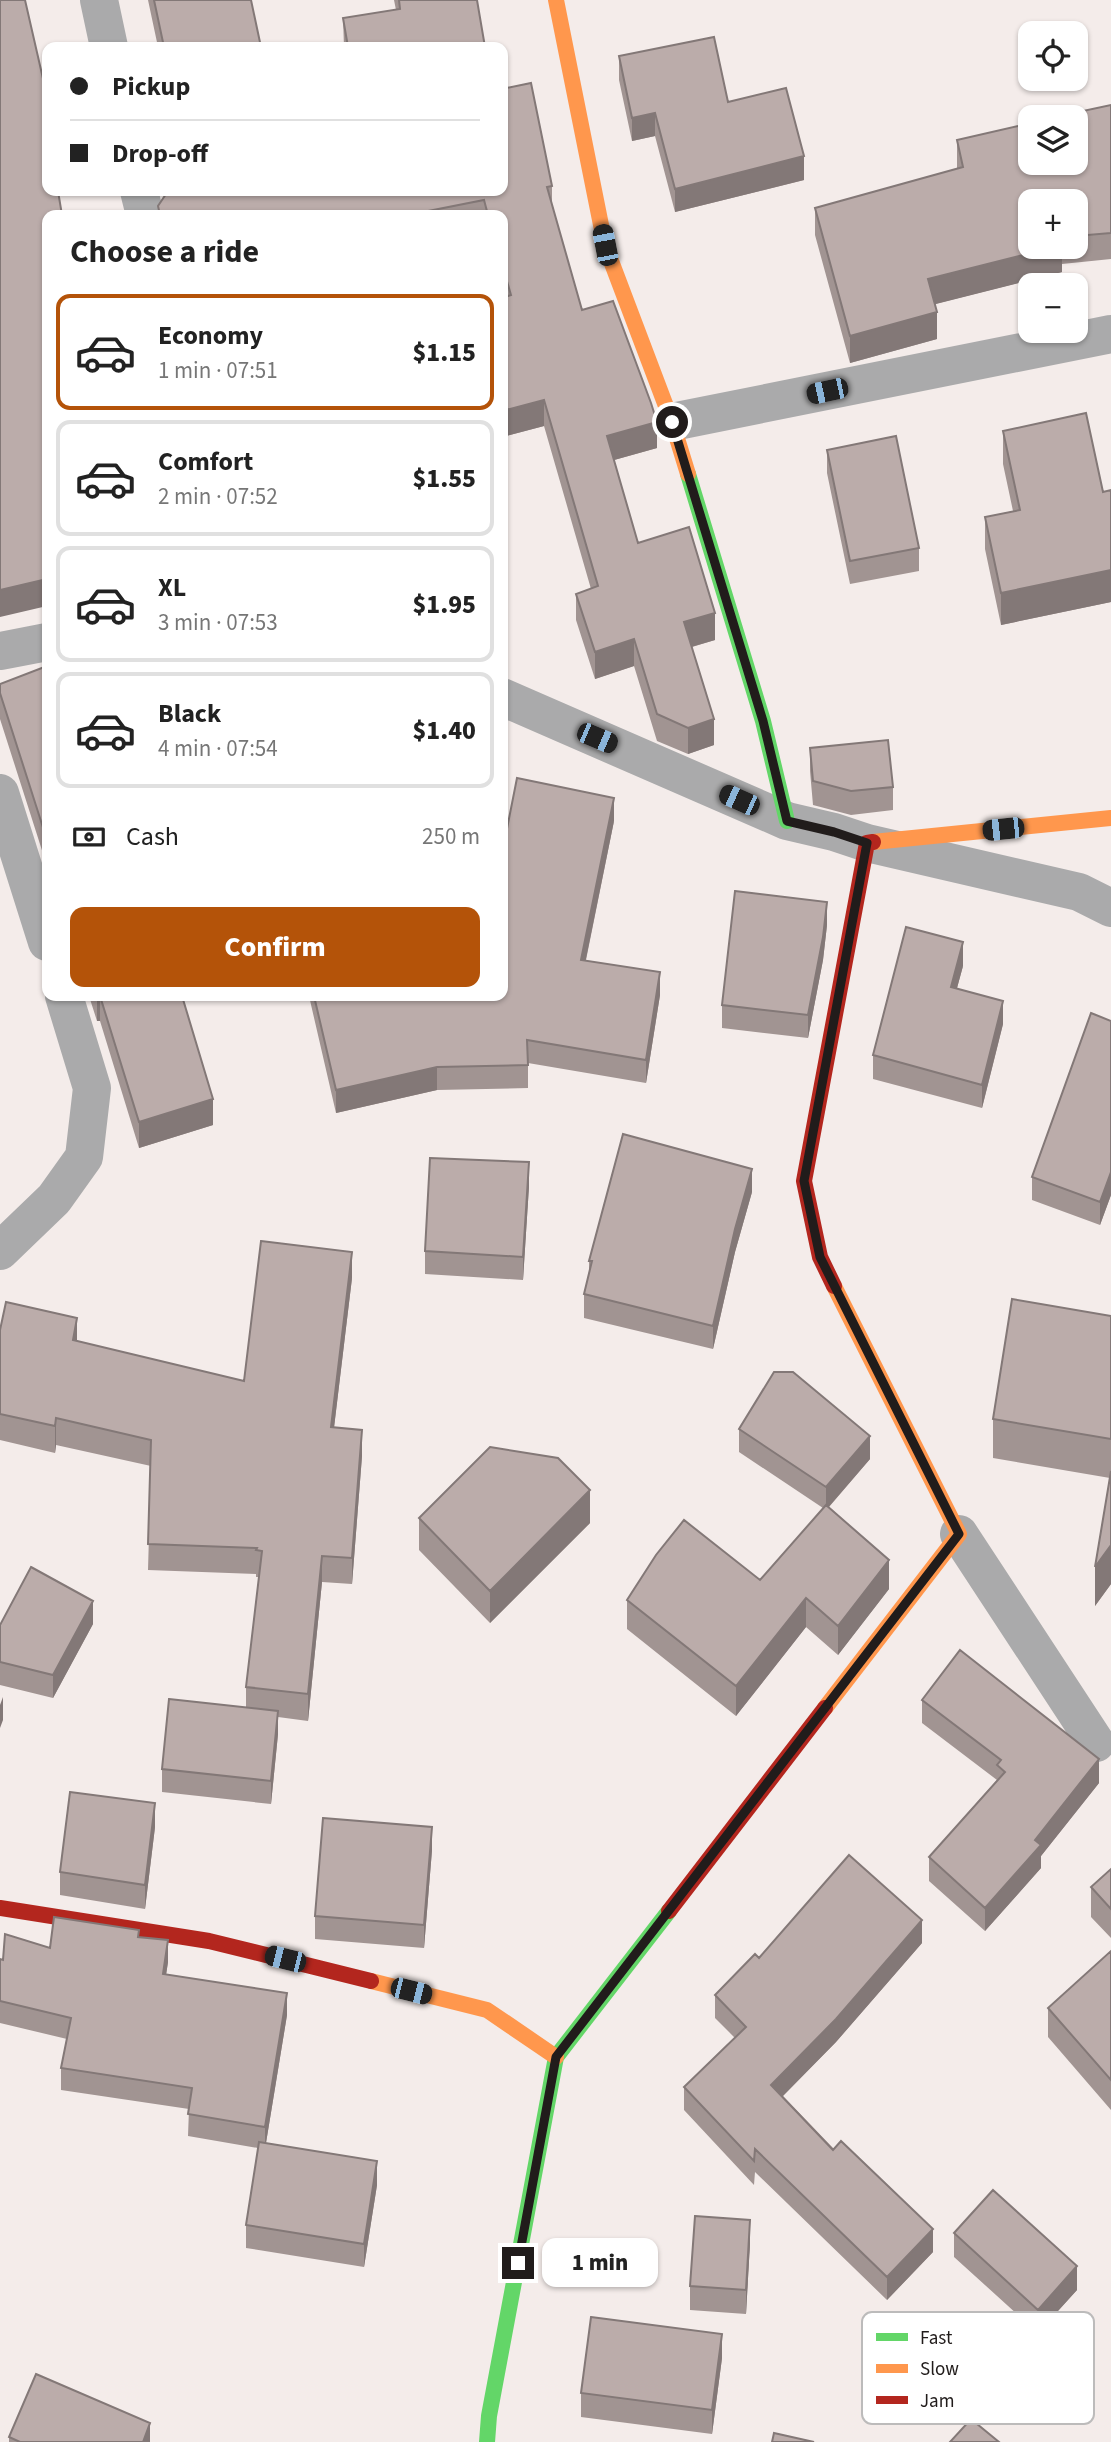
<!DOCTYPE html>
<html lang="en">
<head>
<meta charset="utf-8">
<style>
  :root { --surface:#fff; --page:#f6f6f6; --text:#222; --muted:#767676; --line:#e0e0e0; --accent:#b45309 }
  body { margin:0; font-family:"Source Sans 3",sans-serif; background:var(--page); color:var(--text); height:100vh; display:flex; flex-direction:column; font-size:26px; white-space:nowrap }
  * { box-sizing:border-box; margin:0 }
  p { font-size:23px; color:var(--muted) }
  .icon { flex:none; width:38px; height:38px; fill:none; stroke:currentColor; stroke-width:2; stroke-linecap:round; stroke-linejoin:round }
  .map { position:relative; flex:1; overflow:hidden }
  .sheet { position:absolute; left:42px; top:210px; width:466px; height:791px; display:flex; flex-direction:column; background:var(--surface); border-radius:14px; box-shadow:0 2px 5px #0004 }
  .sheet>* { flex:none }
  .hud { position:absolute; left:42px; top:42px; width:466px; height:154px; border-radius:14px; box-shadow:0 2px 5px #0004; display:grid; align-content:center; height:154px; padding:0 28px; background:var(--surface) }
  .buttons { position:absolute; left:1018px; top:21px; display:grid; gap:14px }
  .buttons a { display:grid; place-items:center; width:70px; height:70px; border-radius:14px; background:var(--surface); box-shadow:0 2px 5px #0004; font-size:35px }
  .end { position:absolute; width:32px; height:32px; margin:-16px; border:9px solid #211c1b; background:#fff; box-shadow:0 0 0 4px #fff }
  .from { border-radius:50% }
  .bubble { position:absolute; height:49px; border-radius:14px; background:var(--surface); box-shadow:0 2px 5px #0004; font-size:23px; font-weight:800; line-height:49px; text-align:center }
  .car { position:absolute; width:21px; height:42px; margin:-21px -10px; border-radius:9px; box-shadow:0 0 5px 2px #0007; background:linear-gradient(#222 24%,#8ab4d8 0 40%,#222 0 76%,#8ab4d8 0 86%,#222 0) }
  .hud b { display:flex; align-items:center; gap:24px; height:66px; font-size:26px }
  .hud b+b { border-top:2px solid var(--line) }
  .hud i { width:18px; height:18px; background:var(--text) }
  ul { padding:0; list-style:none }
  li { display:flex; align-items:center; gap:21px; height:116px; margin:0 14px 10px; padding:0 14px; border:4px solid var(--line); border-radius:14px }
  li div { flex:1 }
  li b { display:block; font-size:26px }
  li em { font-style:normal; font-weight:800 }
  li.current { border-color:var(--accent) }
  li>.icon { width:63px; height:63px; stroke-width:1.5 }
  h2 { padding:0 28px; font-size:32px; line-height:84px }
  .pay { display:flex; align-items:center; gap:18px; height:77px; padding:0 28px; font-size:26px }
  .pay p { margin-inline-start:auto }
  .button { display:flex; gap:14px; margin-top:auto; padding:14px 28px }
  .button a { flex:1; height:80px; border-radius:14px; background:var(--accent); color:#fff; font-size:28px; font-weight:800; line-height:80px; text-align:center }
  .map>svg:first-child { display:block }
</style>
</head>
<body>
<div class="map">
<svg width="1111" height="2442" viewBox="0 0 1111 2442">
  <rect width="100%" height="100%" fill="#f4ecea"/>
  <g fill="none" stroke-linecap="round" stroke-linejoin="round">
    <path stroke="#aaaaab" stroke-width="38" d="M99,0l10,47
      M139,191l6,24
      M672,422l439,-88
      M0,651l47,-9
      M502,697l285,124 47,11 33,11 212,49 32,16
      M0,793l47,149
      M0,1251l54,-52 30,-42 8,-69 -28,-92
      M959,1534l137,209"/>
    <path stroke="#63d668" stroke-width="16" d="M688,474l75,247 24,100
      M487,2442l2,-26 67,-359 113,-146"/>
    <path stroke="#ff974d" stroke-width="16" d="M556,0l49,245 67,177 16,52
      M873,842l238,-24
      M825,1708l134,-174 -125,-248
      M371,1981l116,29 69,47"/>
    <path stroke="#b3261e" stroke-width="16" d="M834,1286l-14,-29 -16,-76 63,-338 6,-1
      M0,1908l209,33 162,40
      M669,1911l156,-203"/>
  </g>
  <path fill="#a19492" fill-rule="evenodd" d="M148,0h103l10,47h-103z
    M394,0h83l8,47h-141l-1,-29 53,-8z
    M619,56l109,46 76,78 -129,32 -20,-76 -23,5 -13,-61z
    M1111,105v154l-49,5v8l-127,32 2,35 -87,24 -35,-128v-27l142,-39v-29zM1076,201v46h-45z
    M552,186v19l30,105 75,138 -43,12 24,83 77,97 -23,7 22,98 -26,9 -31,-13 -23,-75 -39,13 -19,-59v-26l15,-5 -47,-163 -42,11v-139l2,-1 -2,-6v-76h-344v-9l7,-11v-4h337z
    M1003,431l100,61 8,-2v112l-110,23 -16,-76v-32l28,-6 -10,-47z
    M827,450l92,98v23l-69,13 -23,-111z
    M47,666v200l-47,-147v-35z
    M810,748l83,39v23l-42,5 -38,-10 -3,-34z
    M614,821l-28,139 74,35 -14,88 -118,-20v25l-91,2 -101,23 -27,-117h193z
    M827,925l-4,35 -15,78 -86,-10v-23z
    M963,966l-6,22 46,36 -21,84 -109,-29v-24z
    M89,996h93l31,129 -74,23 -39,-127h-3z
    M1111,1021v174l-11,30 -68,-25v-23z
    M529,1186l-6,94 -98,-6v-23z
    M752,1192l-17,60 -22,97 -129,-31v-24l5,-22v-11z
    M352,1278l-18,149 28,29 -10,128 -30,-2 -14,139 -30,-4v17l-7,70 -109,-12v-23l84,-62v-20l13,-110h-3v-3l-108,-4 3,-104 -95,-21 -1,8 -55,-13v-110l77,11 167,40z
    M1111,1316v268l-16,22 15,-128 -117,-20v-39z
    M739,1429l131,30 -41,48 60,82 -51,66 -32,-28 -70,89 -109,-87v-29l133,-20 63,-72 -84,-56z
    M419,1518l171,5 -100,100 -71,-73z
    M93,1624l-40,74 -53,-13v-60z
    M922,1700l177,83 -58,73v12l-56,63 -56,-50v-24l68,-77 -75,-57z
    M155,1827l-10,82 -85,-14v-23z
    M432,1850l-8,98 -109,-9v-23z
    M1111,1869v69l-20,-21v-30z
    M139,1937l29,25 -2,12 121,41 -21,128 111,42 -13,82 -118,-19v-23l12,-77 -70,-12 1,-27 -128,-19v-22l6,-29 -67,-16v-64l3,1 47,-12z
    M922,1943l-86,99 -53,54 150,156 -46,48 -132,-128 -1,13 -70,-75v-23l51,-49 -20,-20v-23l44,-37z
    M1111,1951v159l-63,-73v-29z
    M954,2233l123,57 -39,43 -84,-76z
    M750,2243l-4,71 -56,-4v-24z
    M722,2358l-10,76 -131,-17v-24z
    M9,2437l141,5h-141z"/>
  <path fill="#837877" d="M655,113v23l-23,5v-23z
    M804,156v24l-129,32v-23z
    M1055,247h7v25l-134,34v-27z
    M937,312v27l-87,24v-27z
    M544,400v26l-42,11v-26z
    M657,422v26l-50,14v-26z
    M1111,570v32l-110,23v-32z
    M47,579v27l-47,11v-27z
    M715,613v27l-31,9v-27z
    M634,639v27l-39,13v-27z
    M714,719v26l-26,9v-26z
    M614,798v23l-33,162v-23z
    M827,902v23l-4,35 -15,78v-23z
    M963,942v24l-12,44v-23z
    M660,972v23l-14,88v-23z
    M97,996h3v25h-3z
    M1003,1001v23l-21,84v-23z
    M437,1067v23l-101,23v-23z
    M213,1099v26l-74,23v-26z
    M529,1162v24l-6,94v-23z
    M752,1169v23l-17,60 -22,97v-23l22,-97z
    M1111,1172v23l-11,30v-23z
    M352,1252v26l-21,175v-26z
    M77,1318v26l-4,-4z
    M56,1418v27l-1,8v-27z
    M362,1430v26l-10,128v-26z
    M870,1436v23l-44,51v-23z
    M590,1490v33l-100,100v-32z
    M1111,1545v39l-16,22v-39z
    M322,1556v26l-14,139v-27z
    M889,1560v29l-51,66v-29z
    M806,1598v29l-70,89v-30z
    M93,1601v23l-40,74v-23z
    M3,1697v23l-3,8v-23z
    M278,1711v23l-7,70v-23z
    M1099,1759v24l-58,73v12l-56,63v-23l50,-68z
    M155,1803v24l-10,82v-24z
    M432,1827v23l-8,98v-23z
    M922,1920v23l-86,99 -65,66v-23z
    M168,1940v22l-5,34v-22z
    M287,1993v22l-22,134v-22z
    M377,2161v24l-13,82v-23z
    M750,2220v23l-4,71v-24z
    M933,2229v23l-46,48v-23z
    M1077,2266v24l-39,43v-23z
    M722,2334v24l-10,76v-24z
    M150,2423v19h-7z"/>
  <path fill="#bbacaa" stroke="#837877" stroke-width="2" d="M0,0h25l19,83 3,25v83h11l4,24h-15v364l-47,11z
    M154,0h97l10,47h-97z
    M399,0h78l8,47h-137l-5,-29 57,-9z
    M714,37l14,65 58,-14 18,68 -129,33 -20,-76 -23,5 -13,-62z
    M531,83l21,103 -5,1 35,123 31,-9 38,102 6,19 -50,14 31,107 51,-16 26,86 -31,9 30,97 -26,9 -31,-14 -23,-75 -39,13 -19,-58 22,-8 -54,-186 -42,11v-113l9,-3 -9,-31v-49h-14l-4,-15 -76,15h-248l-2,-9 8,-12v-3h336v-102z
    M1111,105v128l-35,3v-35h-45v46h24l-127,32 9,33 -87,24 -35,-128 148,-41 -6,-27 74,-17v40h45v-46h-21z
    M1086,413l17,79 8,-2v80l-110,23 -16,-76 35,-7 -17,-79z
    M896,436l23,112 -69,13 -23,-111z
    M47,666v174l-47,-147v-9z
    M888,740l5,47 -42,4 -38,-10 -3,-33z
    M517,778l97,20 -33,162 79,12 -14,88 -119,-20 1,25 -91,2 -101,23 -22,-94h188v-142z
    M735,891l92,11 -4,35 -15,78 -86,-10z
    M906,927l57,15 -12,45 52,14 -21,84 -109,-30z
    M100,996h82l31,103 -74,23z
    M1091,1013l20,8v151l-11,30 -68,-25z
    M623,1134l129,35 -17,60 -22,97 -129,-32 8,-33h-3z
    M430,1158l99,4 -6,95 -98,-6z
    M261,1241l91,11 -21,175 31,3 -10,128 -30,-2 -14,138 -62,-7 16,-136 -6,-1 1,-2 -109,-4 3,-104 -95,-22 -1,8 -55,-12v-84l6,-28 71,16 -4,22 171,41z
    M1012,1299l99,17v123l-118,-20z
    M774,1372h19l77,64 -44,51 -87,-58z
    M490,1447l68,11 32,32 -100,101 -71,-73z
    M1111,1471v74l-16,22z
    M826,1505l63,55 -51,66 -32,-28 -70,88 -109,-86 29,-45 28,-35 76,60z
    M31,1567l62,34 -40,74 -53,-13v-37z
    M960,1650l139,109 -64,81 6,5 -56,63 -56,-51 76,-85 -8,-7 4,-5 -79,-60z
    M169,1699l109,12 -7,70 -109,-12z
    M70,1792l85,11 -10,82 -85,-13z
    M323,1818l109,9 -8,98 -109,-9z
    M849,1855l73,65 -86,99 -65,66 62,65 8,-9 92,88 -46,48 -132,-128 -1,12 -70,-74 62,-60 -31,-32 40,-41 4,4z
    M1111,1869v40l-20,-22z
    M54,1917l85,13 -1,7 30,3 -5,34 124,19 -22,134 -77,-13 4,-26 -131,-20 10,-50 -71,-17v-42l3,1 2,-26 45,14z
    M1111,1951v129l-63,-72z
    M259,2142l118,19 -13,83 -118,-19z
    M993,2190l84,76 -39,44 -84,-77z
    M695,2216l55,4 -4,70 -56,-4z
    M591,2317l131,17 -10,76 -131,-17z
    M36,2374l114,49 -7,19h-123l-11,-5z
    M971,2419l28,23h-49z
    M774,2433l40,9h-42z"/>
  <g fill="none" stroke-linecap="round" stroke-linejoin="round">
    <path stroke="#211c1b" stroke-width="9" d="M518,2263l38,-206 403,-523 -139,-277 -16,-76 63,-338 -33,-11 -47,-11 -24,-100 -91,-299"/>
  </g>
  <rect x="862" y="2312" width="232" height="112" rx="10" fill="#fff" stroke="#bcbbbb" stroke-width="2"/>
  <rect x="876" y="2333" width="32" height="8" fill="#63d668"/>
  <rect x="876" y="2364" width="32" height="9" fill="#ff974d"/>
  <rect x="876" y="2396" width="32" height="8" fill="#b3261e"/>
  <g font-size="19" fill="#211c1b">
    <text x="920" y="2344">Fast</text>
    <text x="920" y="2375">Slow</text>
    <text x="920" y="2407">Jam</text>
  </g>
</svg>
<div class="buttons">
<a><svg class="icon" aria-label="locate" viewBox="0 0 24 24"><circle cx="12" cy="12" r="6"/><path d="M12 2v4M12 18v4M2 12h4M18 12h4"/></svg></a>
<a><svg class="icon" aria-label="layers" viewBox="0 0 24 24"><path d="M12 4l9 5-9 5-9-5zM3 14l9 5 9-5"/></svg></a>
<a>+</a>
<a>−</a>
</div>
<i class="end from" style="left:672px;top:422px"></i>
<i class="end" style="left:518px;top:2263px"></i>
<div class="bubble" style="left:542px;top:2238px;width:116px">1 min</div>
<i class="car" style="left:605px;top:245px;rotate:349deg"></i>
<i class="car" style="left:827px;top:391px;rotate:258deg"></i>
<i class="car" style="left:597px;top:738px;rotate:113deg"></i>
<i class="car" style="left:739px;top:800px;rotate:294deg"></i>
<i class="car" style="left:1003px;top:829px;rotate:264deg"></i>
<i class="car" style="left:285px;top:1959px;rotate:284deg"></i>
<i class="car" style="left:411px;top:1991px;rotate:104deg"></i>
<div class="hud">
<b><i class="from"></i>Pickup</b>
<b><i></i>Drop-off</b>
</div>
<section class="sheet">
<h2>Choose a ride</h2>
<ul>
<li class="current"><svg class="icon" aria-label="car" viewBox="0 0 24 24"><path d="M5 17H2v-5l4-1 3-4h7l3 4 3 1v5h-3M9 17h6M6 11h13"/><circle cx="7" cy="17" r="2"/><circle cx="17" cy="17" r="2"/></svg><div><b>Economy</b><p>1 min · 07:51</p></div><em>$1.15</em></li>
<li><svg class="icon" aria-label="car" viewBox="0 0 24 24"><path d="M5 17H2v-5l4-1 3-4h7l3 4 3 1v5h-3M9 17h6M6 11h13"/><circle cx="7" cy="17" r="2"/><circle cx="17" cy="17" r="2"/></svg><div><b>Comfort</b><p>2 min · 07:52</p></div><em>$1.55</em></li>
<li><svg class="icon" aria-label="car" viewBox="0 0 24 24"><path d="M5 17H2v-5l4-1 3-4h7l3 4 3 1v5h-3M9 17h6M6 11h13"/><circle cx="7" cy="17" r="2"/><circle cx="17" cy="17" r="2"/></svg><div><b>XL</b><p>3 min · 07:53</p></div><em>$1.95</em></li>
<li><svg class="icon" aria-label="car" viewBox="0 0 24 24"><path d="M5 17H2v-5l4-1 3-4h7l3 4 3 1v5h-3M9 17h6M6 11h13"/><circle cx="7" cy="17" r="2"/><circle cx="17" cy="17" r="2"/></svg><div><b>Black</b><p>4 min · 07:54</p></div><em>$1.40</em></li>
</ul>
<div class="pay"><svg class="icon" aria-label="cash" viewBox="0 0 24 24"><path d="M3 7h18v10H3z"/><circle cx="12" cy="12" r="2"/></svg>Cash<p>250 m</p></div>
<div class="button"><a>Confirm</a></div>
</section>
</div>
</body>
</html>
